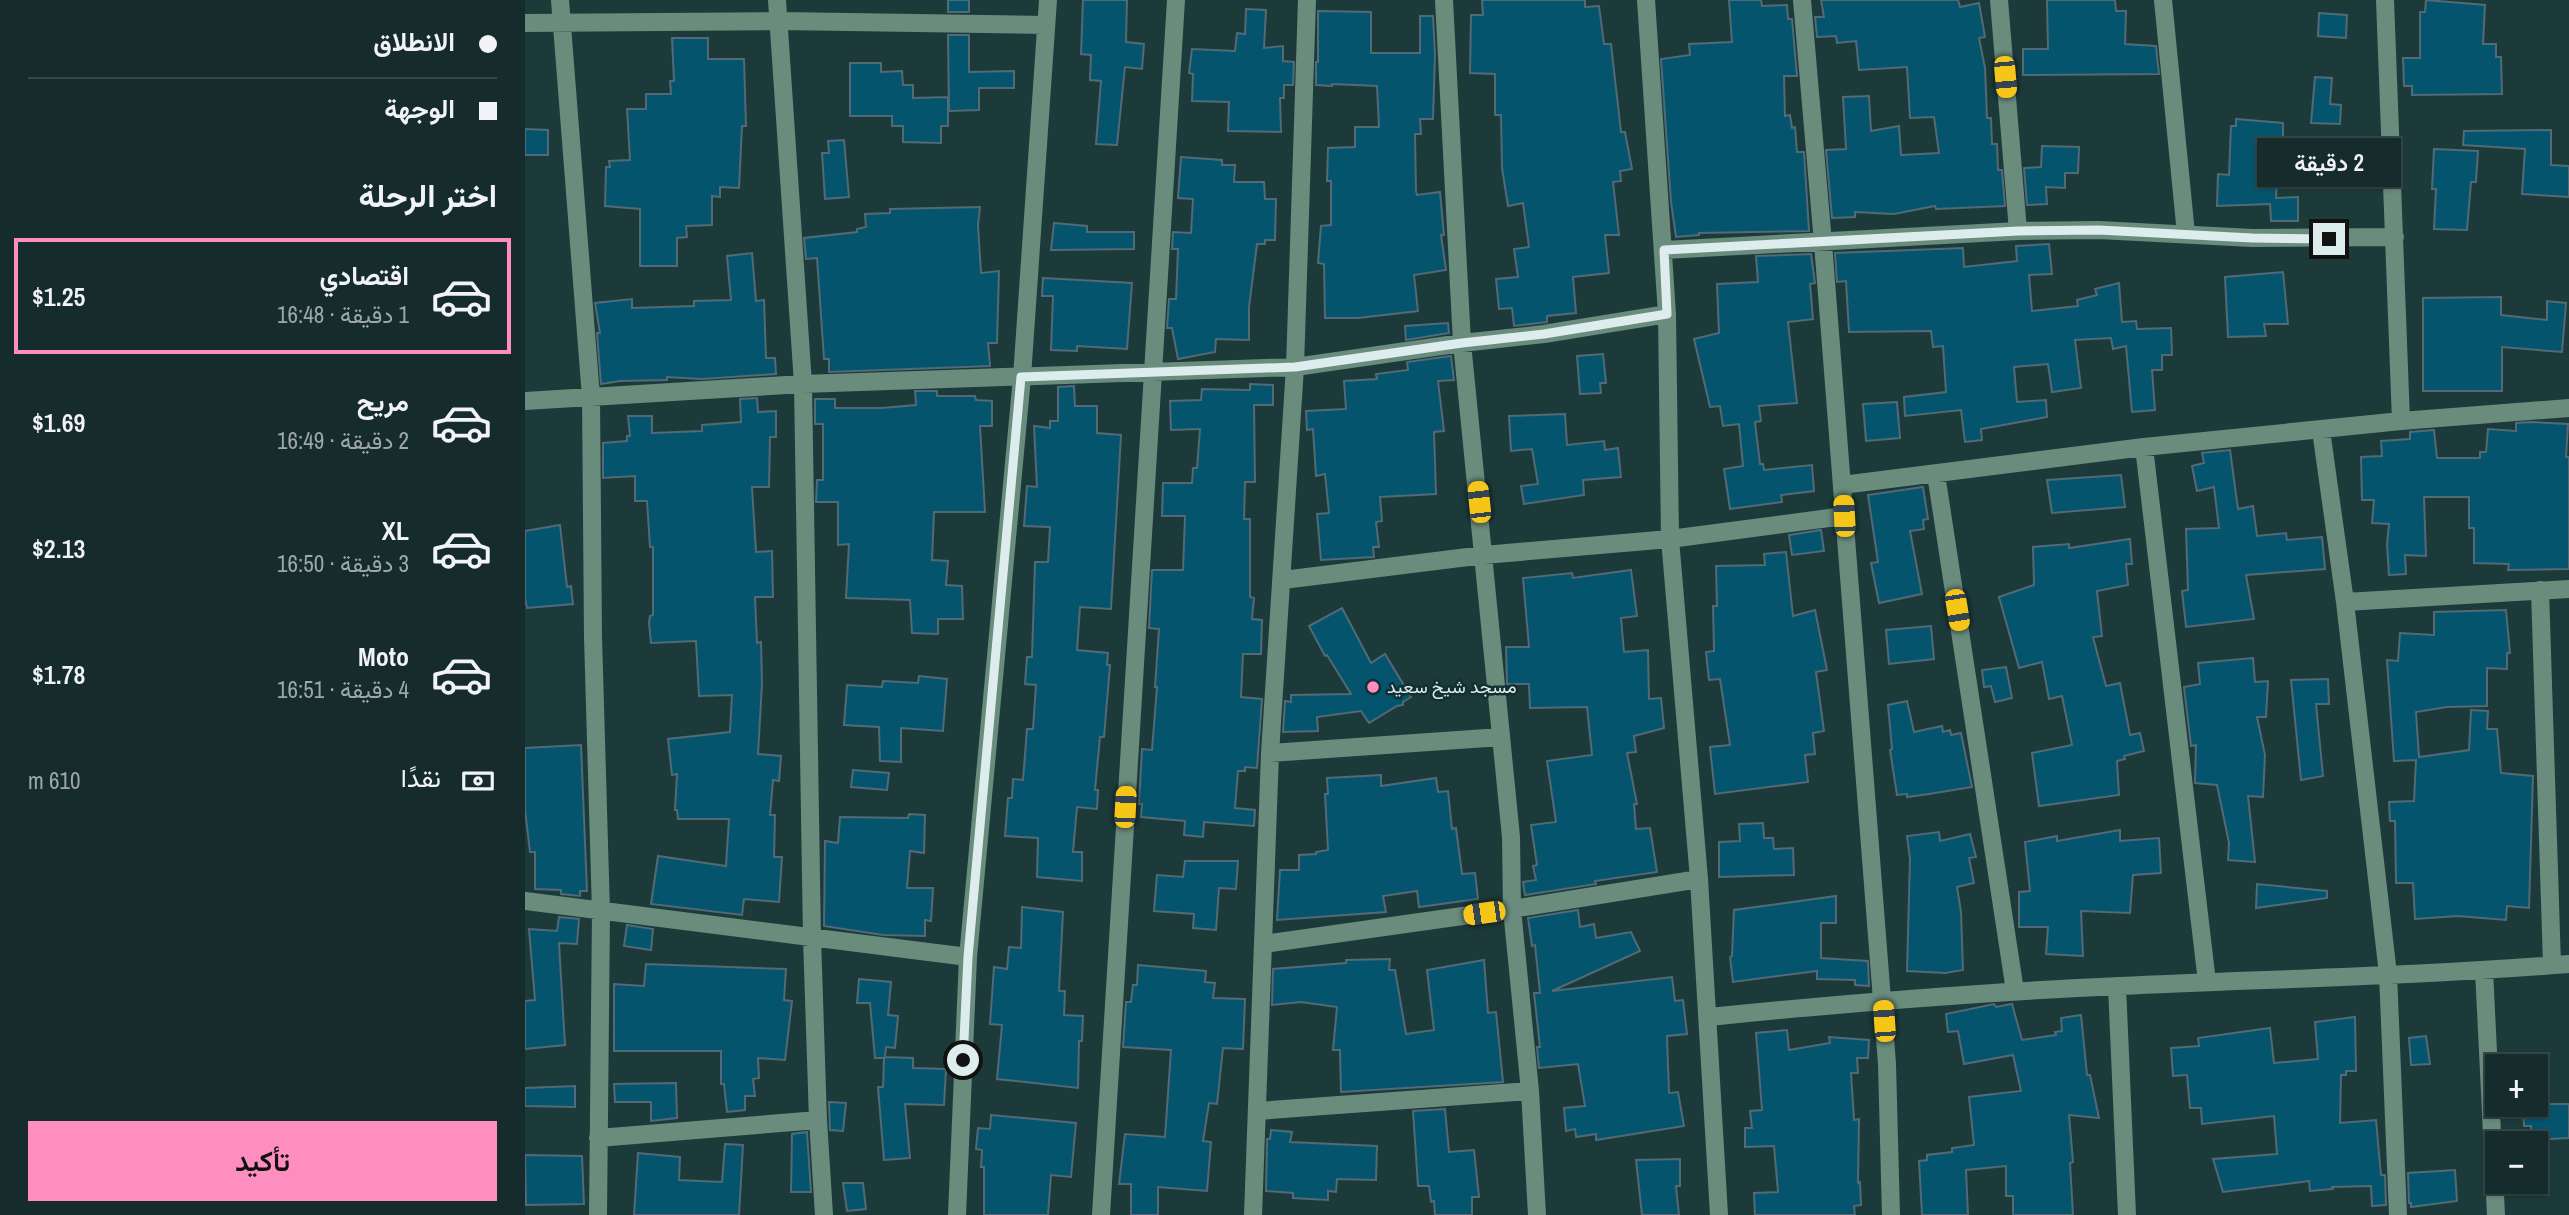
<!DOCTYPE html>
<html lang="ar">
<head>
<meta charset="utf-8">
<style>
  :root { --surface:#162c2c; --page:#233838; --text:#f1f3f6; --muted:#9ea7a9; --line:#354848; --accent:#fd8ebf }
  body { margin:0; font-family:"Archivo Narrow",Vazirmatn,sans-serif; background:var(--page); color:var(--text); direction:rtl; height:100vh; display:flex; flex-direction:column; font-size:26px; white-space:nowrap }
  * { box-sizing:border-box; margin:0 }
  p { font-size:23px; color:var(--muted) }
  .icon { flex:none; width:38px; height:38px; fill:none; stroke:currentColor; stroke-width:2; stroke-linecap:round; stroke-linejoin:round }
  .map { position:relative; flex:1; overflow:hidden; direction:ltr }
  .side { display:flex; flex-direction:column; background:var(--surface); width:525px }
  .side>* { flex:none }
  .guide { display:grid; align-content:center; height:154px; padding:0 28px; background:var(--surface) }
  .buttons { position:absolute; left:1960px; top:1054px; display:grid; gap:14px }
  .buttons a { display:grid; place-items:center; width:63px; height:63px; border-radius:0px; background:var(--surface); box-shadow:0 2px 5px #0004,0 0 0 2px var(--line); font-size:35px }
  .end { position:absolute; width:32px; height:32px; margin:-16px; border:9px solid #ddeded; background:#111; box-shadow:0 0 0 4px #111 }
  .from { border-radius:50% }
  .bubble { position:absolute; height:49px; border-radius:0px; background:var(--surface); box-shadow:0 2px 5px #0004,0 0 0 2px var(--line); font-size:23px; font-weight:600; line-height:49px; text-align:center; direction:rtl }
  .car { position:absolute; width:21px; height:42px; margin:-21px -10px; border-radius:9px; box-shadow:0 0 5px 2px #0007; background:linear-gradient(#f5c518 24%,#345 0 40%,#f5c518 0 76%,#345 0 86%,#f5c518 0) }
  .guide b { display:flex; align-items:center; gap:24px; height:66px; font-size:26px }
  .guide b+b { border-top:2px solid var(--line) }
  .guide i { width:18px; height:18px; background:var(--text) }
  ul { padding:0; list-style:none }
  li { display:flex; align-items:center; gap:21px; height:116px; margin:0 14px 10px; padding:0 14px; border:4px solid transparent; border-radius:0px }
  li div { flex:1 }
  li b { display:block; font-size:26px }
  li em { font-style:normal; font-weight:600 }
  li.active { border-color:var(--accent) }
  li>.icon { width:63px; height:63px; stroke-width:1.5 }
  h2 { padding:0 28px; font-size:32px; line-height:84px }
  .pay { display:flex; align-items:center; gap:18px; height:77px; padding:0 28px; font-size:26px }
  .pay p { margin-inline-start:auto }
  .action { display:flex; gap:14px; margin-top:auto; padding:14px 28px }
  .action a { flex:1; height:80px; border-radius:0px; background:var(--accent); color:#111; font-size:28px; font-weight:600; line-height:80px; text-align:center }
  main { display:flex; flex:1; min-height:0 }
  .map>svg:first-child { display:block }
</style>
</head>
<body>
<main>
<div class="map">
<svg width="2044" height="1215" viewBox="0 0 2044 1215">
  <rect width="100%" height="100%" fill="#1d3a3a"/>
  <path fill="#05546e" stroke="#516a76" stroke-width="2" d="M423,0h21v12h-21z
    M558,0h44l-1,42 18,2 -2,25 -17,-2 -8,78 -21,-1 5,-63 -11,-1 1,-25 -10,-1z
    M957,0h103v7l14,-1 5,38h7l10,88h4l7,37 -12,2 1,10 -8,1 6,53h-14l4,38 -36,4 3,36 -29,3v6l-33,4 -2,-18 -13,1 -3,-30 22,-2 -4,-28 15,-2 -6,-44 -15,3 -6,-38 -1,-53h-6v-41l-25,-1 1,-58h12z
    M1204,0h32l1,6 25,-1 1,14h4l5,57h-13l1,40 5,-1 2,13 3,-1 2,25h7l5,79 -110,2v2l-23,2 -5,-35 -10,-143 29,-4 -1,-11 43,-2z
    M1296,0h137l2,7 19,-4 6,34 -6,1 6,30 2,50h4l1,26h5l1,26h4l3,36 -69,3 -1,-3 -41,8 -39,-2v5l-23,1 -6,-68 20,-1 -3,-52 26,-1 2,35 28,-5 2,29 38,-2 -5,-36 -24,1 -3,-51 -48,3 -3,-29 -19,2 -1,-7 -19,1 -2,-20h9z
    M1522,0h68l1,11h10l-1,33 31,2 3,28 -136,1v-26h25z
    M1901,0l59,5 -2,39h13v13h5l1,37 -90,1v-9h-8l-1,-28h17v-46h5z
    M721,9l20,1 -2,38 19,-2v15l11,1 -1,23h-9v13h-4l1,34 -53,-1 1,-29 -37,-1 1,-27 -4,-1 3,-24 43,2 2,-18 8,1z
    M793,11l53,1v41h49v-37h13l2,38 -2,65h-13l1,15h-6l1,57 1,4 23,-3 4,43h-3l5,35 -32,5 4,36 -60,7h-33l-1,-54 -6,-1 3,-37 10,-1v-44h-4l1,-33 27,-1v-20h24l-2,-41 -45,-2v2l-16,-1v-23h2z
    M1794,13l28,2 -1,23 -28,-2z
    M423,35h21v37l45,-1v17h-35v22l-30,1z
    M147,38h36v21h36l2,67h-4l-3,62 -19,-1v10l-8,-1v29l-26,1 1,11 -10,1v28h-37v-57l-35,-3 1,-39h4l-1,-6 21,-1 -3,-51h19v-15h25l-1,-13h4z
    M325,63h31v9l21,-1 1,14h10v13l35,-1v29h-7v17l-38,-1v-16h-11v-10h-42z
    M1790,77l17,1 -2,26 11,1 -1,19 -29,-1z
    M1711,119l47,4v38l-5,-1 -2,38 22,-1v24h-27l-1,-17 -53,2 1,-32 11,1 2,-49h5z
    M0,129l23,1v25h-23z
    M2026,130v35l18,1v31l-47,-3 3,-45 -62,-4 1,-14z
    M319,140l5,57 -24,2 -3,-46h7l-1,-12z
    M1517,146l37,1 -1,26h-13v15l-19,-1 1,17 -20,1 -3,-37 17,-1z
    M1909,149l44,2 -2,31h-5l-4,48 -33,-1 2,-40h-4z
    M656,157l41,3v5h13l-1,17h30l1,17h11l-1,41h-10v4h-8l-8,63v33l-33,-1 -1,13 -37,7 -6,-31h-5l2,-29h7l2,-50h-6l1,-17 18,1 2,-34 -15,-1z
    M455,207l-2,18 3,48 18,-2 -2,72h-9l2,23 -161,6v-13h-5l-7,-101 -11,1 -2,-21 53,-6v-3l9,-2 -1,-13 25,-1v-4z
    M529,223l33,3v6h47v17l-83,1z
    M1524,244l3,30 -23,1 3,36 46,-5 -1,-6 20,-5 -2,-6 24,-6 3,39 14,-1 1,8 34,-1 1,27h-10v15h-10l3,40 -23,2 -6,-66 -13,3 -2,-11 -36,2 6,48 -29,4 -4,-28 -34,3 3,35 29,-2 1,17 -66,12 1,11 -17,2 -4,-32 -56,6 -1,-19 42,-5 -3,-46 -10,1 -2,-16 -82,1 -3,-51 -9,1 -2,-29 128,-5 1,19 53,-6 -1,-15z
    M227,253l4,48 8,-1 2,58h9l1,16 -74,5 -35,-2v3l-47,1 -19,3 -4,-51h3l-5,-30 37,-4v9l62,-2v-5l37,-1 -4,-44z
    M1286,254l4,29 -5,1 3,35 -25,3 9,81 -38,3 2,15 -6,1 5,42h3l1,6 48,-5 2,26 -33,4 1,7 -52,7 -6,-40 19,-3 -4,-42 -16,2 -3,-20 -10,1 -16,-68 25,-6 -2,-49 41,-2 -2,-26z
    M1758,272l5,52h-24l2,12 -38,1 -3,-60z
    M518,278l89,5 -5,66 -50,-3v5l-26,-1 2,-54h-11z
    M1976,297v18l46,5v-19l19,2 -4,49 -60,-5v44h-79v-93z
    M923,323l1,10 -43,7 -1,-14z
    M1078,354l3,29h-6l1,10 -21,1 -3,-38z
    M926,356l3,24 -16,1 6,50 -10,1 2,62 -56,3 2,24 -6,1 3,25h-6l1,10 -53,3 -4,-46 12,-1 -4,-39 -9,2 -3,-47 -6,1 -1,-19 40,-2 -2,-28 33,-2 -1,-5 32,-4 -1,-8z
    M725,384l23,1v20h-19l1,77h-10l-1,37h6v78l4,1 -2,21 10,1 -1,34h-18l-2,43 21,2 -5,69 -12,-1v4h-7l-3,37 20,2 -1,16 -50,-4 -1,15 -19,-2 1,-14 -44,-4 1,-13h-3l3,-55 10,1 5,-63h-2l4,-58 -10,-1 3,-58h31l2,-54h-23l1,-33h29l1,-15h4l3,-39 -29,1 -1,-29 31,-1 1,-11 48,1z
    M549,386l1,20h22v27l24,2 -10,174 -31,-2 -3,43 31,3 -1,12h3l-6,72h-4l-5,53h3l-1,19 -20,-2 -4,45h9v29l-45,-4 1,-39 -33,-2 3,-38h4l1,-19 10,1 4,-51h6l3,-44 -11,-1 2,-27h5l3,-95h13l2,-35 -26,-1 3,-40 10,1 -3,-61 16,2v-7h8v-34z
    M390,391h22v5h38l1,4 16,1v25h-12l5,86h-51l-2,48 16,1 -2,24 16,1 1,33h-25v15l-26,-1 -2,-33 -64,-2 3,-54 -11,1v-43h-22l1,-22h6v-56h-8v-25h20v9h47l34,-3z
    M232,398l1,14 18,-1v26h-6l-1,50h-17l4,65 16,-1 1,46h-18l2,46 4,-1 1,42 -4,70 23,2 -2,25 -6,-1 -3,35h5l-1,42h8l-3,45 -35,-3 -2,16 -91,-11 7,-48 68,10 3,-47h-51l-1,-9h-2l2,-36 -5,1 -4,-36 62,-7 2,-37 -33,1 -3,-55 -45,2 -2,-20 1,-7 3,-1v-68h-3l-3,-46h-12v-25l-32,2v-35l24,-2v-5h3l-2,-20h24v17l50,-2v-6l39,-3 -1,-23z
    M1372,402l3,36 -34,3 -3,-37z
    M1040,414l2,31 37,-4 1,9 13,-2 3,29 -38,3 1,15 -60,9 -3,-18 17,-2 -6,-35 -21,2 -2,-35z
    M2006,422l37,2 -2,33h3v112l-61,1 1,-6 -35,-1v-35h-5v-31h-45l2,59 -21,-1 1,19 -17,1 -2,-31 2,-20 -17,-1 2,-23h-12l-1,-43 21,-1 -1,-15 29,-2v-7l24,-2 3,28h43v-6h6l2,-23 28,2v-8z
    M1705,450l8,59 15,-3 4,30 29,-3 1,7 35,-3 3,32 -79,6 8,44 -68,8 -4,-36 6,-1 -2,-61 33,-1 -5,-41 -17,4 -5,-25 12,-3 -2,-10z
    M1596,475l4,32 -73,6 -5,-33z
    M1398,487l5,32 -5,1 1,9 -14,2 12,63 -43,9 -8,-40 7,-1 -10,-67z
    M35,525l7,62 4,-1 2,18 -46,4 -2,-9v-68z
    M1296,530l3,21 -32,4 -3,-20z
    M1605,539l2,25h-6l2,21 -31,6 5,45 -9,1 13,49 14,-3 10,52 10,-2 4,18 -20,5 1,3 -8,2 2,34 -80,11 -7,-53 40,-8 -10,-49 -13,3 -7,-37 -23,6 -20,-71 35,-12 -1,-38 36,-3v4z
    M1261,552l7,64 22,-6 12,60 -11,2 8,59 -11,2 2,21 -10,1 3,27 -93,12 -5,-47 20,-2 -10,-66 -11,1 -3,-28 8,-1 -1,-45h4l-1,-40 49,-1 -1,-11z
    M1106,570l6,46 -16,2 3,34 24,-2 1,49 12,-1 3,30 -30,8 2,16 -9,1 10,51h-3l2,25 14,-1 7,44 -62,9 1,3 -71,11 -2,-13 13,-2 -3,-14 4,-1 -6,-40 25,-3 -9,-61 45,-6 -5,-48 -57,1 -1,-24h-22l-1,-37h23l-6,-69 49,-5 1,5z
    M817,608l29,55 14,-9 26,43 -8,5v3l-6,1 -28,17 -8,-12 -44,6 1,14 -35,1 2,-31 6,1v-7l60,-1 -24,-39 -2,1 -16,-30z
    M1981,610l4,43h-3v16l-20,-1v38l-40,1 -31,5 3,45 50,-7 2,-40 17,1 -1,18h10l4,44 32,3 -4,132 -22,-2 -1,14 -48,-4 -43,3 -2,-36h-17l-1,-62h-5l-1,-19 25,-1 2,-41 -22,1 -7,-101 11,1 2,-28 34,2v-23z
    M1406,626l3,33 -45,5 -3,-34z
    M1728,658l2,24 13,-1 -2,36h-9l8,38 -2,42 -15,-1 7,66 -27,-2 1,-17 -12,-58 -22,-2 1,-38 -5,1 -7,-59 16,-3 -2,-21z
    M1481,667l6,31 -17,4 -4,-16 -7,1 -2,-17z
    M394,676l28,3 -4,52 -42,-3v34l-21,-1 -1,-34 -35,-2 3,-40 35,2 1,-6 35,2z
    M1803,679l1,25h-13l7,72 -22,4 -10,-100z
    M1382,701l7,31 28,-6 1,6 7,-2 1,5 10,-2 11,54 -43,7 -22,3v-3l-10,1 -7,-45 2,-1 -4,-44z
    M56,745l6,146h-7v5l-19,-2v-4l-26,-1v-37h-5l-5,-42v-62z
    M328,770l36,3 -2,17 -36,-3z
    M856,775v11l55,-8 2,14 10,-1 4,38 4,-1 6,46 13,-1 3,26 -59,8 -2,-16 -34,5 3,16 -109,8 3,-50h19v-15l17,-1v-2l12,-2 -3,-56h3l-1,-16z
    M384,814l16,1 -1,38 -14,-2 -3,37h26l-2,33 -6,-1v16l-42,-1 -59,-9 1,-85 13,2 2,-26 68,1z
    M1238,823l1,15h9l1,11 19,-1 1,27 -75,2v-35l21,-1 -1,-17z
    M1595,830v11l39,-3 2,35 -28,2 -3,38 -49,-2 2,45 -37,-2 2,-27h-29v-35l11,-1 -5,-49 32,-6v5z
    M1414,832l1,9 30,-7 6,23 -7,1 5,25 -17,4 4,25 2,58 -18,3 -38,-2 3,-112 -3,-23z
    M660,861h53l-2,28 -17,-1 -3,42 -23,-2 1,-14 -40,-3 3,-36 26,2z
    M1732,884l70,7v7l-71,10z
    M1311,896v27h-15v35l47,3 1,25 -14,-1v-5l-38,-1v-8l-84,11 -3,-25 2,-1 2,-46z
    M497,907l41,5 -4,79h6l-1,24 19,1 -1,25h-3l-1,47 -81,-9 5,-54 -12,-1 4,-57 13,2 2,-22 12,1z
    M1053,910l2,17 14,-3 2,14 35,-6 9,19 -88,40 120,-14 3,24 8,-1 4,34 -20,2 2,57 9,-1 6,34 -88,14v-6l-20,3 -1,-8 -9,2 -2,-23 21,-2 -7,-42 -39,4 -2,-21h3l-6,-54h6l-5,-48 -3,1 -4,-28z
    M34,917l20,2 -2,25 -18,-1 6,102 -40,4v-48l10,-1 -6,-71 28,2z
    M102,925l26,4 -2,21 -27,-4z
    M865,959l-1,11h6l11,64 28,-4 -7,-60 57,-10 4,53 8,-1 7,70 -162,10 -1,-42h-7l4,-43 -36,-5 -29,3 1,-36 73,-6v-3z
    M121,964l140,5 -2,31 8,1 -7,59 -27,-2 1,20 -6,1 2,17h-10v14l-18,2 -3,-28h-3v-33h-107v-67l30,2z
    M613,965l68,6 -1,11 10,1 -2,15 32,1 -2,50 -20,-1 -6,56 -8,-1 -6,38 8,1 -4,49 -49,-4v28h-27v-31h-12l6,-50 40,3 6,-87 -48,-3 3,-45h5l2,-17h4z
    M334,979l32,3 -3,33 10,1 -3,32 -9,-1 -1,10 28,1v10l33,1 -2,36 -39,-1 5,54 -26,2 -6,-73h5l1,-29h-9l-5,-55h-13z
    M1469,1004l2,3 16,-3 10,36 34,-5 -1,-3 7,-1 -1,-13 20,-3 6,60h3l9,43 -30,-3 4,47 -3,1 3,52h-60v-19h-7v-30l-40,4 2,45h-46l-3,-54 8,-1v-5l25,-3v-4l22,-3 -5,-48 52,-6 -8,-36 -49,9 -6,-33 -10,1 -2,-18z
    M1830,1017l1,54h-10v4h-5l-1,48 36,-3 5,55h4l1,30 -14,1 -1,-20 -39,1 1,2 -23,2 -1,-10 -86,11 -10,-33 64,-5 -3,-38 -72,8 -1,-16h-11l-3,-33 -14,1 -2,-28 28,-2 -1,-8 72,-10 4,35 44,-4 -3,-37z
    M1262,1030l2,20 41,-7 -1,-6 40,3 -1,18h-11l1,15h-7l3,47 5,-1 -1,64 2,-1 1,23 -7,1 1,9h-100l-1,-22 24,-1 -4,-46 -29,1v-19h7l-2,-17 12,-1 -6,-77z
    M1901,1036l4,28 -19,1 -2,-27z
    M151,1083l1,35 -26,3v-19h-36l-1,-18z
    M50,1086v21l-50,-1v-18z
    M304,1102l17,1 -3,28 -13,-1z
    M1998,1104h46v34l-37,2 -1,-14h-7z
    M920,1109l4,43 25,-2 5,47h-7v18h-37l-1,-14 -3,1 -2,-16h-11l-5,-75z
    M466,1115l85,8 -5,54 -20,-2 -3,40h-64v-48h-3l1,-17 -6,-1 2,-21 12,1z
    M746,1130l21,2 -2,10 87,4 -1,34 -39,-1 -1,13 -8,-1v9l-35,-2v-5l-27,-2 1,-47v-5h3z
    M282,1132l4,60h-20l1,-58z
    M200,1144l18,1 -4,70h-105l4,-62 42,4 -1,23 43,2z
    M0,1155l57,1 2,48 -58,1z
    M1155,1159v27h-4l3,29h-37l-6,-55z
    M1930,1170l2,31 -46,6v-4h-2l-1,-30z
    M318,1183h20l3,26 -19,2z"/>
  <g fill="none" stroke-linecap="round" stroke-linejoin="round">
    <path stroke="#6a8c7c" stroke-width="18" d="M35,0l31,397 2,240 8,275 -3,303
      M252,0l26,384 9,554 6,182 6,95
      M919,0l18,343 49,494 1,72 18,182 7,124
      M1121,0l21,314 3,225 29,340 20,336
      M1277,0l21,243 64,821 4,151
      M1474,0l19,231
      M1638,0l23,234
      M1860,0l16,421
      M0,23l255,-2 266,4
      M1139,250l354,-19 81,-1 153,8 143,-1
      M0,401l278,-17 492,-17 167,-24 82,-9 123,-20
      M1796,430l24,172 43,372 10,241
      M1619,447l63,535
      M1411,474l79,517
      M1317,485l302,-38 257,-26 168,-13
      M758,580l201,-25 186,-16 174,-23
      M2015,590l12,375
      M1820,602l224,-13
      M745,753l231,-16
      M0,901l443,56
      M739,944l248,-35 187,-30
      M1959,970l12,245
      M1592,986l10,229
      M1184,1017c137,-14 273,-25 411,-31 150,-7 300,-10 449,-22
      M732,1111l273,-20
      M73,1138l220,-18
      M432,1215l11,-258 54,-580 26,-377
      M576,1215l75,-1215
      M728,1215l17,-462 25,-386 12,-367"/>
  </g>
  <g fill="none" stroke-linecap="round" stroke-linejoin="round">
    <path stroke="#ddeded" stroke-width="9" d="M438,1060l5,-103 53,-580 274,-10 167,-24 82,-9 123,-20 -3,-64 354,-19 81,-1 153,8 77,1"/>
  </g>
  <circle fill="#fd8ebf" stroke="#123030" stroke-width="2.5" cx="848" cy="687" r="7"/>
  <g text-anchor="middle" stroke-width="5" stroke-linejoin="round" paint-order="stroke">
    <g font-size="18" fill="#ddeded" stroke="#123030" text-anchor="start">
      <text x="862" y="693">مسجد شيخ سعيد</text>
    </g>
  </g>
</svg>
<div class="buttons">
<a>+</a>
<a>−</a>
</div>
<i class="end from" style="left:438px;top:1060px"></i>
<i class="end" style="left:1804px;top:239px"></i>
<div class="bubble" style="left:1732px;top:138px;width:144px">2 دقيقة</div>
<i class="car" style="left:1480px;top:77px;rotate:175deg"></i>
<i class="car" style="left:954px;top:502px;rotate:354deg"></i>
<i class="car" style="left:1319px;top:516px;rotate:357deg"></i>
<i class="car" style="left:1432px;top:610px;rotate:171deg"></i>
<i class="car" style="left:600px;top:807px;rotate:3deg"></i>
<i class="car" style="left:959px;top:913px;rotate:262deg"></i>
<i class="car" style="left:1359px;top:1021px;rotate:356deg"></i>
</div>
<section class="side">
<div class="guide">
<b><i class="from"></i>الانطلاق</b>
<b><i></i>الوجهة</b>
</div>
<h2>اختر الرحلة</h2>
<ul>
<li class="active"><svg class="icon" aria-label="car" viewBox="0 0 24 24"><path d="M5 17H2v-5l4-1 3-4h7l3 4 3 1v5h-3M9 17h6M6 11h13"/><circle cx="7" cy="17" r="2"/><circle cx="17" cy="17" r="2"/></svg><div><b>اقتصادي</b><p>1 دقيقة · 16:48</p></div><em>$1.25</em></li>
<li><svg class="icon" aria-label="car" viewBox="0 0 24 24"><path d="M5 17H2v-5l4-1 3-4h7l3 4 3 1v5h-3M9 17h6M6 11h13"/><circle cx="7" cy="17" r="2"/><circle cx="17" cy="17" r="2"/></svg><div><b>مريح</b><p>2 دقيقة · 16:49</p></div><em>$1.69</em></li>
<li><svg class="icon" aria-label="car" viewBox="0 0 24 24"><path d="M5 17H2v-5l4-1 3-4h7l3 4 3 1v5h-3M9 17h6M6 11h13"/><circle cx="7" cy="17" r="2"/><circle cx="17" cy="17" r="2"/></svg><div><b>XL</b><p>3 دقيقة · 16:50</p></div><em>$2.13</em></li>
<li><svg class="icon" aria-label="car" viewBox="0 0 24 24"><path d="M5 17H2v-5l4-1 3-4h7l3 4 3 1v5h-3M9 17h6M6 11h13"/><circle cx="7" cy="17" r="2"/><circle cx="17" cy="17" r="2"/></svg><div><b>Moto</b><p>4 دقيقة · 16:51</p></div><em>$1.78</em></li>
</ul>
<div class="pay"><svg class="icon" aria-label="cash" viewBox="0 0 24 24"><path d="M3 7h18v10H3z"/><circle cx="12" cy="12" r="2"/></svg>نقدًا<p>610 m</p></div>
<div class="action"><a>تأكيد</a></div>
</section>
</main>
</body>
</html>
